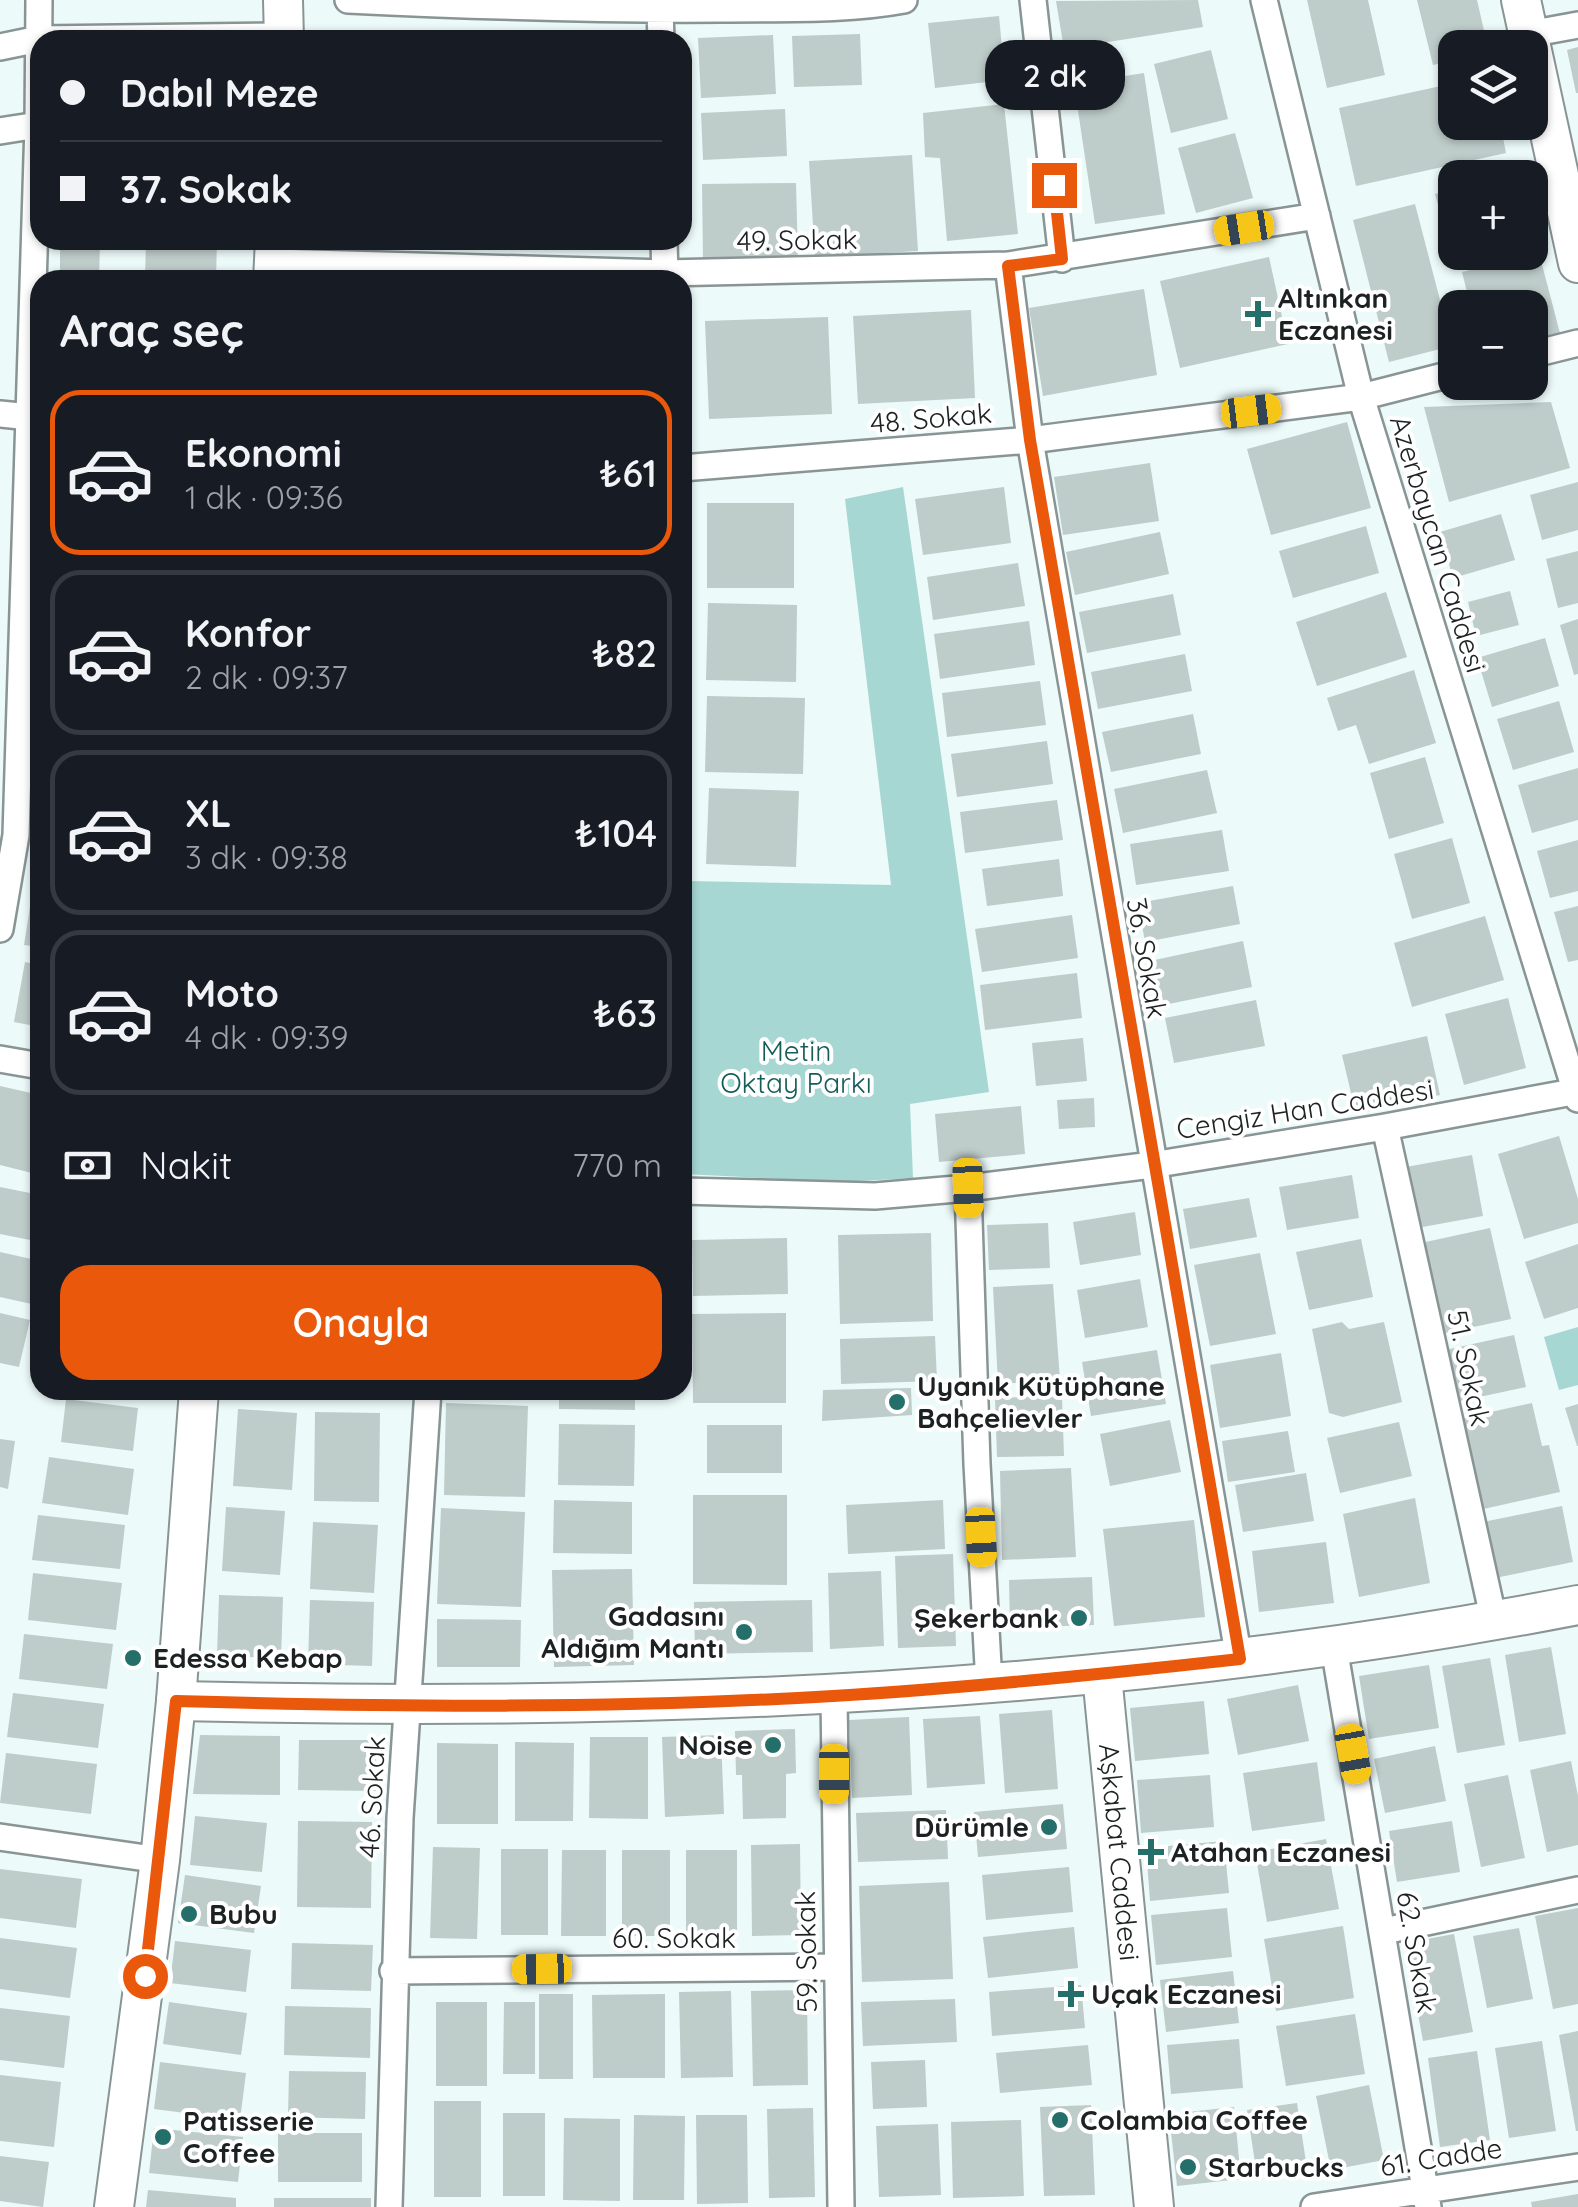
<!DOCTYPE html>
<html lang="tr">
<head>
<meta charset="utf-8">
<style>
  :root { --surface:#171b24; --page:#242831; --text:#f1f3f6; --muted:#9ea1a6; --line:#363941; --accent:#ea580c }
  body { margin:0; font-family:Quicksand,sans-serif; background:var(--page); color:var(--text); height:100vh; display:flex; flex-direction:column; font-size:38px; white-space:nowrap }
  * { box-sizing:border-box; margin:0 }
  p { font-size:32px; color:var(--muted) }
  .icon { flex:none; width:55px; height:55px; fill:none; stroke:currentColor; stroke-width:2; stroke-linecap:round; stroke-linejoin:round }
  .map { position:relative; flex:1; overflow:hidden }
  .side { position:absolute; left:30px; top:270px; width:662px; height:1130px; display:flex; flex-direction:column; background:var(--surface); border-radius:30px; box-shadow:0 2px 8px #0004 }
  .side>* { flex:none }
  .top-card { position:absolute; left:30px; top:30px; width:662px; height:220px; border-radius:30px; box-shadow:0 2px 8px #0004; display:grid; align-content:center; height:220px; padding:0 30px; background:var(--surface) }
  .tools { position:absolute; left:1438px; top:30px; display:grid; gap:20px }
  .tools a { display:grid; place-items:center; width:110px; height:110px; border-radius:20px; background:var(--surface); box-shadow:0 2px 8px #0004; font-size:50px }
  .end { position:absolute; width:45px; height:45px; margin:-22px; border:12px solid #ea580c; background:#fff; box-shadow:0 0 0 5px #fff }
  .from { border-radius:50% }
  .bubble { position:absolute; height:70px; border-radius:30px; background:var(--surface); box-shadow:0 2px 8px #0004; font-size:32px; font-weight:600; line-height:70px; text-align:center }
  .car { position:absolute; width:30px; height:60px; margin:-30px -15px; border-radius:12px; box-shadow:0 0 8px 2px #0007; background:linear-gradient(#f5c518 24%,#345 0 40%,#f5c518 0 76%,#345 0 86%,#f5c518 0) }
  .top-card b { display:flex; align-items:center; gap:35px; height:95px; font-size:38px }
  .top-card b+b { border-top:2px solid var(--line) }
  .top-card i { width:25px; height:25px; background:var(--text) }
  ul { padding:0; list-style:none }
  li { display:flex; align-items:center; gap:30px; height:165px; margin:0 20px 15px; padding:0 10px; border:5px solid var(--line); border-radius:30px }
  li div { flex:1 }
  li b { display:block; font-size:38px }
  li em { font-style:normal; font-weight:600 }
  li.selected { border-color:var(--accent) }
  li>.icon { width:90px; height:90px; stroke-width:1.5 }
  h2 { padding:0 30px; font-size:45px; line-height:120px }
  .pay { display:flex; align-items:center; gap:25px; height:110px; padding:0 30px; font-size:38px }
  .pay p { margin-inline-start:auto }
  .cta { display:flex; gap:20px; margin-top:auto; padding:20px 30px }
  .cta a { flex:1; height:115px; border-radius:30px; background:var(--accent); color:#fff; font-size:40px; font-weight:600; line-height:115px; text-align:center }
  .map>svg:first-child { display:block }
</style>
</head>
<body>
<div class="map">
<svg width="1578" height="2207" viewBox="0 0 1578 2207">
  <rect width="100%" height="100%" fill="#ecfaf9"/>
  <path fill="#a7d7d3" d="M903,487l86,605 -79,12 3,74 -71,4 -159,-8 -1,-212 6,-81 203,4 -46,-386z
    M1578,1327v58l-19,5 -15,-53z"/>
  <path fill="#beccca" d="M1198,0l5,27 -139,22 -8,-48z
    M1307,0h61l17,75 -58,13z
    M1417,0h60l11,48h-33v12l-22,5z
    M999,16l6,64 -70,8 -7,-65z
    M860,34l2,51 -68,2 -2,-51z
    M773,35l3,59 -75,4 -3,-60z
    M1578,47v46h-2l-9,-43z
    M1211,50l17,69 -57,14 -17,-69z
    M1144,73l21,141 -70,10 -21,-140z
    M1455,83v39h45l6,31 -150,33 -17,-78z
    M1004,104l14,130 -71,7 -7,-83 -15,-1 -2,-44z
    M785,109l2,47 -84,4 -2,-47z
    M1235,133l18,65 -57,15 -18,-65z
    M912,155l6,96 -103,6 -6,-96z
    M796,183l2,76 -95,1 -1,-76z
    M1455,189v63l-4,1 -16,-59z
    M1415,204l37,142 -63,16 -36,-142z
    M146,240h71l-1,40h-71z
    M60,244h40l-1,36h-39z
    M1539,253l22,84 -31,8v-37h-59l-9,-36z
    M1269,257l19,87 -108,24 -20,-87z
    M1144,289l13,86 -114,21 -14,-88z
    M971,310l4,88 -117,6 -5,-88z
    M828,317l4,97 -123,5 -4,-98z
    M1551,402l19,66 -121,34 -25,-95z
    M1347,422l24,86 -100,27 -24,-86z
    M1150,463l9,58 -96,14 -9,-58z
    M1578,482v48l-36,10 -12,-45z
    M1004,487l7,56 -88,12 -8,-56z
    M707,503h87v85h-87z
    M1501,514l14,46 -62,18 -13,-46z
    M1366,526l13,47 -86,25 -14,-47z
    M1160,532l9,42 -94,21 -9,-43z
    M1578,551v52l-20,5 -12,-49z
    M1018,563l7,43 -92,14 -6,-43z
    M1510,591l9,34 -43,11 -8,-34z
    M1386,592l21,65 -90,29 -21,-64z
    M1173,594l8,41 -94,18 -8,-41z
    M708,603l89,2 -1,77 -90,-2z
    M1578,619v55l-4,1 -14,-50z
    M1029,621l6,44 -95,14 -6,-45z
    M1545,638l14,48 -67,21 -15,-49z
    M1185,654l7,37 -94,18 -7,-37z
    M1414,670l22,73 -67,21 -13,-39 -18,6 -11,-33z
    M1040,681l6,44 -99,12 -5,-44z
    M707,696l98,2 -2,76 -98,-2z
    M1559,701l15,51 -61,18 -16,-51z
    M1193,714l8,40 -90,18 -9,-40z
    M1047,741l6,43 -96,13 -6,-43z
    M1425,757l19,66 -55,16 -19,-66z
    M1578,768v52l-46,13 -14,-48z
    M1207,770l10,43 -94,20 -9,-44z
    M709,788l90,3 -3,76 -90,-3z
    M1057,800l6,40 -98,13 -5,-41z
    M1222,830l7,41 -93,14 -6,-41z
    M1452,838l18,65 -58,16 -18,-65z
    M1578,840v51l-28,7 -13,-47z
    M1059,859l4,37 -76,10 -5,-37z
    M1233,886l7,38 -95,18 -7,-39z
    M32,894l8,2v51l-16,-2z
    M1578,906v54l-10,2 -14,-50z
    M1072,915l6,43 -96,14 -7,-43z
    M1485,916l19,64 -92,27 -18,-64z
    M1243,941l9,46 -93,19 -9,-45z
    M25,962l15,3v62l-26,-5z
    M1077,973l5,45 -97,12 -5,-45z
    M1508,998l18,70 -62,17 -19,-71z
    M1256,1000l9,46 -91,17 -9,-45z
    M1427,1036l13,59 -84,19 -14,-59z
    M1083,1038l4,43 -51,5 -4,-43z
    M0,1086l40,9v80l-40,-10z
    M1094,1098l1,29 -36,2 -2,-29z
    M1021,1106l4,48 -86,8 -4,-48z
    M1559,1136l19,63v24l-54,16 -26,-85z
    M1472,1155l11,61 -66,12 -11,-61z
    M1352,1175l7,43 -72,12 -8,-43z
    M0,1187l40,8v47l-40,-8z
    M1249,1198l8,39 -67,12 -7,-40z
    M1135,1212l6,43 -61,10 -7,-43z
    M1048,1223l2,45 -61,2 -2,-45z
    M1490,1228l21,91 -70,15 -20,-91z
    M931,1233l2,88 -93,3 -2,-89z
    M787,1238l1,56 -95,2 -1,-56z
    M1361,1239l12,58 -64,13 -13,-58z
    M1578,1244v64l-34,11 -19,-57z
    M0,1252l40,9 -4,44 -36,-8z
    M1260,1253l16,81 -66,12 -16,-81z
    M1140,1279l8,48 -63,11 -8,-48z
    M1053,1284l7,96 -62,4 -5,-97z
    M0,1313l30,7 -11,47 -19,-4z
    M786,1313v90h-93l-1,-89z
    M1342,1322l7,7 35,-7 18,80 -59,15 -14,-4 -17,-84z
    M1514,1335l12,52 -70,15 -11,-52z
    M935,1336l2,45 -96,3 -1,-45z
    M1157,1350l9,54 -75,12 -9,-54z
    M1281,1353l10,63 -71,12 -10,-63z
    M911,1388l1,27 -90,6 1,-31z
    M559,1390h76v20l-76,-1z
    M1062,1396l2,60 -67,1 -2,-59z
    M66,1399l72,9 -5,43 -72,-9z
    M446,1403l82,3 -3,91 -81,-2z
    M1532,1403l10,43 7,-1 11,47 -81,18 -20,-91z
    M1578,1404v42h-1l-12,-38z
    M238,1409l59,4 -5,77 -59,-4z
    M315,1412l65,1 -1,89 -65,-1z
    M1170,1420l11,52 -71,14 -10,-52z
    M1399,1422l13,54 -72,17 -13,-55z
    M559,1424l76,1 -1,61 -76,-1z
    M707,1425h75v48h-75z
    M1288,1431l7,41 -67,10 -6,-41z
    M0,1439l15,2 -7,48 -8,-2z
    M49,1457l85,12 -6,46 -86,-12z
    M1071,1468l5,89 -74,3 -2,-89z
    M1306,1473l8,48 -71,11 -8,-47z
    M693,1495h94v90l-94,-1z
    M1415,1498l15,85 -71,14 -16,-83z
    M554,1500l78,2v52l-79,-1z
    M943,1500l2,49 -97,5 -2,-49z
    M1562,1506l11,56 -78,16 -12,-56z
    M226,1507l59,4 -5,64 -58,-4z
    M441,1508l84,4 -4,95 -84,-3z
    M38,1515l87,10 -5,44 -88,-9z
    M1194,1520l11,97 -91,9 -11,-97z
    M313,1522l65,3 -4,68 -64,-4z
    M1326,1542l8,61 -75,9 -7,-61z
    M953,1554l3,92 -58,2 -3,-92z
    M632,1569l2,96 -80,2 -2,-97z
    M881,1571l3,75 -54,3 -2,-76z
    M33,1573l89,10 -6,47 -88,-10z
    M1092,1577l2,48 -84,3 -1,-48z
    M219,1595l64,2 -2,61 -64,-2z
    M310,1600l64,2 -2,64 -64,-2z
    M812,1600l1,52 -118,2 -1,-52z
    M437,1619l84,1 -1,47h-83z
    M24,1634l89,10 -6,45 -88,-10z
    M1551,1647l15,87 -47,8 -14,-87z
    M1490,1658l15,87 -48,8 -15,-87z
    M1429,1665l10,63 -70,11 -10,-63z
    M1298,1685l11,56 -71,14 -11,-56z
    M13,1693l91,11 -6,44 -91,-11z
    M1204,1701l5,53 -74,7 -5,-53z
    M1052,1710l6,79 -53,4 -6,-79z
    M980,1716l5,68 -58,4 -4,-69z
    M909,1717l3,78 -60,3 -3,-78z
    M795,1729l1,44 -10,1v44l-43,1 -1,-44h-6l-1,-44z
    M200,1735l80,1v59l-87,-1z
    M721,1735l3,79 -59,3 -3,-80z
    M590,1737h58v82l-59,-1z
    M299,1740h77v51l-78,-1z
    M515,1742l59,1 -1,78h-58z
    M437,1743l61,1v80h-61z
    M1435,1746l11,55 -61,12 -11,-54z
    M6,1753l91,11 -6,50 -91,-11z
    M1571,1761l7,35v49l-31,7 -17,-82z
    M1317,1762l8,59 -73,10 -9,-58z
    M1210,1775l4,52 -73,6 -4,-53z
    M1508,1775l17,83 -44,9 -17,-83z
    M1063,1804l4,45 -89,8 -4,-45z
    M946,1810l2,49 -90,3 -2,-49z
    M195,1816l72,7 -5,49 -72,-7z
    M298,1821l74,1 -1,86 -74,-1z
    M1452,1821l8,51 -63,10 -8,-51z
    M1326,1839l13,70 -72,13 -12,-70z
    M1224,1841l5,52 -79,8 -4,-53z
    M800,1844l1,91 -49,1 -1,-91z
    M433,1847l47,1 -3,91 -47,-1z
    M501,1849h47v86h-47z
    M562,1850h44v86h-45z
    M622,1850h48v86h-48z
    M686,1850h51v83l-51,-1z
    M1069,1867l4,45 -87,8 -4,-45z
    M0,1869l82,10 -6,49 -76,-10z
    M185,1875l76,11 -7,47 -76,-10z
    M949,1882l4,97 -91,3 -3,-96z
    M1227,1908l5,49 -76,8 -5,-50z
    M1578,1908v96l-25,5 -18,-93z
    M1343,1926l11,72 -78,13 -12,-72z
    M1074,1927l4,41 -90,10 -5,-41z
    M1519,1928l14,71 -46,9 -14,-72z
    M1454,1934l19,98 -50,9 -18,-98z
    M0,1938l77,10 -7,50 -70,-9z
    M175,1941l76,9 -5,42 -76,-9z
    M292,1943l81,2 -2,46 -80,-2z
    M1233,1971l6,52 -73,9 -6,-52z
    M1081,1985l4,43 -93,8 -3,-44z
    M807,1990l1,95 -55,1 -2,-95z
    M731,1991l2,86 -52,1 -2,-86z
    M539,1994h34v85h-34z
    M665,1994v84h-72l-1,-83z
    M955,1999l2,43 -94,4 -2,-44z
    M169,2002l78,11 -6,42 -78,-11z
    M436,2002h51v84h-51z
    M504,2002h31v72h-32z
    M285,2006l86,2 -1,50 -86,-3z
    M0,2008l70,8 -6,52 -64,-8z
    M1355,2014l10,60 -79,12 -10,-60z
    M1578,2031v100h-2l-17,-96z
    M1239,2039l4,49 -72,6 -4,-49z
    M1542,2041l14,90 -47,7 -14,-90z
    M1088,2045l4,40 -92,8 -4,-40z
    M1477,2051l13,89 -50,7 -12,-89z
    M925,2060l2,47 -54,2 -2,-47z
    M160,2062l86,11 -6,47 -86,-11z
    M289,2071l77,1 -1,47 -77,-2z
    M0,2075l61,7 -7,65 -54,-6z
    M1369,2085l15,75 -53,10 -15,-74z
    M434,2101h47v96h-47z
    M1297,2103l9,59 -50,7 -9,-59z
    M1091,2105l4,90 -51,1 -4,-89z
    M1234,2107l7,72 -64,7 -8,-72z
    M813,2108l2,89 -46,1 -2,-89z
    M503,2113h42v83h-42z
    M634,2115l51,1 -1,84h-51z
    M696,2115h51l1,88 -51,1z
    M564,2118l56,1v82l-57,-1z
    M1021,2120l3,76 -71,2 -2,-76z
    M938,2124l3,71 -62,2 -3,-71z
    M154,2128l89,9 -5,45 -89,-9z
    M278,2133h84v49h-84z
    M0,2156l49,6 -6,45 -43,-6z
    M148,2190l88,8v9h-90z
    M1578,2194v13h-46l-1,-5z
    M274,2198h97v9h-97z"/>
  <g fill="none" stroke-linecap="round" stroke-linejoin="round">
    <g stroke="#889594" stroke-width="30">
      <path id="street" d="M348,0c125,6 249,10 374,9 61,-1 122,2 182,-9
        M1033,0l29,259
        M1264,0l97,397 217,702
        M660,10l1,30
        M1529,34l49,-9
        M0,47l39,-8 245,-3
        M0,131l38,-6
        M664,240l1,40
        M274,262l391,11 343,-8 309,-49
        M1008,265l22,175 209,1219
        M1530,355l48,-12
        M0,414l30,3
        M682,468l348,-28 331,-43 94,-24
        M0,929l16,-94 22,-710 1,-125
        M0,1059l40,7
        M1385,1127l109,494
        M968,1188l9,276 12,220
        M682,1191l193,5 93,-8 184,-23 233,-38 193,-36
        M1334,1647l94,560
        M834,1696l7,511
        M0,1837l160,23
        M1384,1931l194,-41
        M393,1971l442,-4
        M389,2207l11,-389 28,-428
        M1314,2207l264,-40"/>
    </g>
    <g stroke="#889594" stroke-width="42">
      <g id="secondary">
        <path d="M283,0l1,40"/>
        <path d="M1521,0l57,263"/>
        <path d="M273,280l2,-40"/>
        <path id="s1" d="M1102,1675l52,532"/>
        <path d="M176,1701c474,11 935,-6 1402,-96"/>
        <path d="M114,2207l46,-347 16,-159 23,-311"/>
      </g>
    </g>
    <use href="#street" stroke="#fff" stroke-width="25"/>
    <use href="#secondary" stroke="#fff" stroke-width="38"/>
  </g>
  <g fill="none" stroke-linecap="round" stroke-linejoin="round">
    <path stroke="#ea580c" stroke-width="12" d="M145,1976l31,-275c219,6 439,8 657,-5 136,-8 271,-22 407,-37l-210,-1219 -22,-174 54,-7 -8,-74"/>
  </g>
  <g fill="#256f6b" stroke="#fff" stroke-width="4">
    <path d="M1253 299h10v10h10v10h-10v10h-10v-10h-10v-10h10z"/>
    <circle cx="897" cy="1402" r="10"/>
    <circle cx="1079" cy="1618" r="10"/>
    <circle cx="744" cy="1632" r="10"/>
    <circle cx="133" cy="1658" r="10"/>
    <circle cx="773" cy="1745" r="10"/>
    <circle cx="1049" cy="1827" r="10"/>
    <path d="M1146 1837h10v10h10v10h-10v10h-10v-10h-10v-10h10z"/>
    <circle cx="189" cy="1914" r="10"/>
    <path d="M1066 1979h10v10h10v10h-10v10h-10v-10h-10v-10h10z"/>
    <circle cx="1060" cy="2120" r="10"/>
    <circle cx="163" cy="2137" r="10"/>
    <circle cx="1188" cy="2167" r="10"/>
  </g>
  <g text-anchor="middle" stroke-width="8" stroke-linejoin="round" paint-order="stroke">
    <g font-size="28" fill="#1c2121" stroke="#fff">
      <text transform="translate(797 240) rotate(-1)" y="10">49. Sokak</text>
      <text transform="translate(931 418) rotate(-5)" y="10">48. Sokak</text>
      <text transform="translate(1438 544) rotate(73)" y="10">Azerbaycan Caddesi</text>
      <text transform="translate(1147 958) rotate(80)" y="10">36. Sokak</text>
      <text transform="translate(1305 1109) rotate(-9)" y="10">Cengiz Han Caddesi</text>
      <text transform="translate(1469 1368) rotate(78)" y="10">51. Sokak</text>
      <text transform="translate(372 1797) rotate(-87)" y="10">46. Sokak</text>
      <text dy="10" stroke="none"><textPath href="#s1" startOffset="178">Aşkabat Caddesi</textPath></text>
      <text x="674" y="1948">60. Sokak</text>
      <text transform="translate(806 1952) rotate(-91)" y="10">59. Sokak</text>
      <text transform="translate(1417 1952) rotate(80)" y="10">62. Sokak</text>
      <text transform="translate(1441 2157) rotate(-9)" y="10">61. Cadde</text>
    </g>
    <g font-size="28" font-weight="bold" fill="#1c2121" stroke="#fff" text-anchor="start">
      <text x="1278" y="308">Altınkan<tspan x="1278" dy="32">Eczanesi</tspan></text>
      <text x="917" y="1396">Uyanık Kütüphane<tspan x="917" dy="32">Bahçelievler</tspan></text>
      <text x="724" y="1626" text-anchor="end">Gadasını<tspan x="724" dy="32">Aldığım Mantı</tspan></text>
      <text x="1059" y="1628" text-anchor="end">Şekerbank</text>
      <text x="153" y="1668">Edessa Kebap</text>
      <text x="753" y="1755" text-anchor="end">Noise</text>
      <text x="1029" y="1837" text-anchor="end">Dürümle</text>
      <text x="1171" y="1862">Atahan Eczanesi</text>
      <text x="209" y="1924">Bubu</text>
      <text x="1091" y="2004">Uçak Eczanesi</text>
      <text x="1080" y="2130">Colambia Coffee</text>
      <text x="183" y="2131">Patisserie<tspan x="183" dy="32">Coffee</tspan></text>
      <text x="1208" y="2177">Starbucks</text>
    </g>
    <g font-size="28" fill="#155d5a" stroke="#fff">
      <text x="796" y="1061">Metin<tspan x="796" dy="32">Oktay Parkı</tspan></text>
    </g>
  </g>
</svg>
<div class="tools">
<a><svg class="icon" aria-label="layers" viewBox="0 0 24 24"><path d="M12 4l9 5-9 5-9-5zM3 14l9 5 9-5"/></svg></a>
<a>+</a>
<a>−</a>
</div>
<i class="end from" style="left:145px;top:1976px"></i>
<i class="end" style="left:1054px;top:185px"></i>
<div class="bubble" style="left:985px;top:40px;width:140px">2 dk</div>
<i class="car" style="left:1244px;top:228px;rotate:261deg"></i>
<i class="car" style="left:1251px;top:411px;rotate:83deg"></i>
<i class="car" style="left:968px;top:1188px;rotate:178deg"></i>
<i class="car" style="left:981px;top:1537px;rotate:177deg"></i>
<i class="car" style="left:1353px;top:1754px;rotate:170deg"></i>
<i class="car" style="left:834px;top:1774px;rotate:180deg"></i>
<i class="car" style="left:542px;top:1969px;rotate:269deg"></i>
<div class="top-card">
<b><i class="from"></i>Dabıl Meze</b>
<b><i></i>37. Sokak</b>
</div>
<section class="side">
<h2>Araç seç</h2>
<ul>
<li class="selected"><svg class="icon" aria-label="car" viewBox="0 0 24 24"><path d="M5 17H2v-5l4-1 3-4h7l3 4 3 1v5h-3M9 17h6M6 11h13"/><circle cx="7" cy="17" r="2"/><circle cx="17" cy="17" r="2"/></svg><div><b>Ekonomi</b><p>1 dk · 09:36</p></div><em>₺61</em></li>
<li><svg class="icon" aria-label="car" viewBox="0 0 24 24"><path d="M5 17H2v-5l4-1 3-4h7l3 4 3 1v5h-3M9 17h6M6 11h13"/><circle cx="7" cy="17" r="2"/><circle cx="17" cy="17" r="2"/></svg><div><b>Konfor</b><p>2 dk · 09:37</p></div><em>₺82</em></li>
<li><svg class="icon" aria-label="car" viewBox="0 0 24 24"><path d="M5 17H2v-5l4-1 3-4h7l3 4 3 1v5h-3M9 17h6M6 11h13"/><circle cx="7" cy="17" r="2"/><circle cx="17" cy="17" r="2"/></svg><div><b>XL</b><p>3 dk · 09:38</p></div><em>₺104</em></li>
<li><svg class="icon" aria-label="car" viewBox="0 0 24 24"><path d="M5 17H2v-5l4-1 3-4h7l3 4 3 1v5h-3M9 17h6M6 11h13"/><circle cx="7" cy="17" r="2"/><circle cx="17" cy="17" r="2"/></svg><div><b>Moto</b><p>4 dk · 09:39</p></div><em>₺63</em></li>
</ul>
<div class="pay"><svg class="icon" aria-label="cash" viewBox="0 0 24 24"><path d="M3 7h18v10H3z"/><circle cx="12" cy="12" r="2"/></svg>Nakit<p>770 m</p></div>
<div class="cta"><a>Onayla</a></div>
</section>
</div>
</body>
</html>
